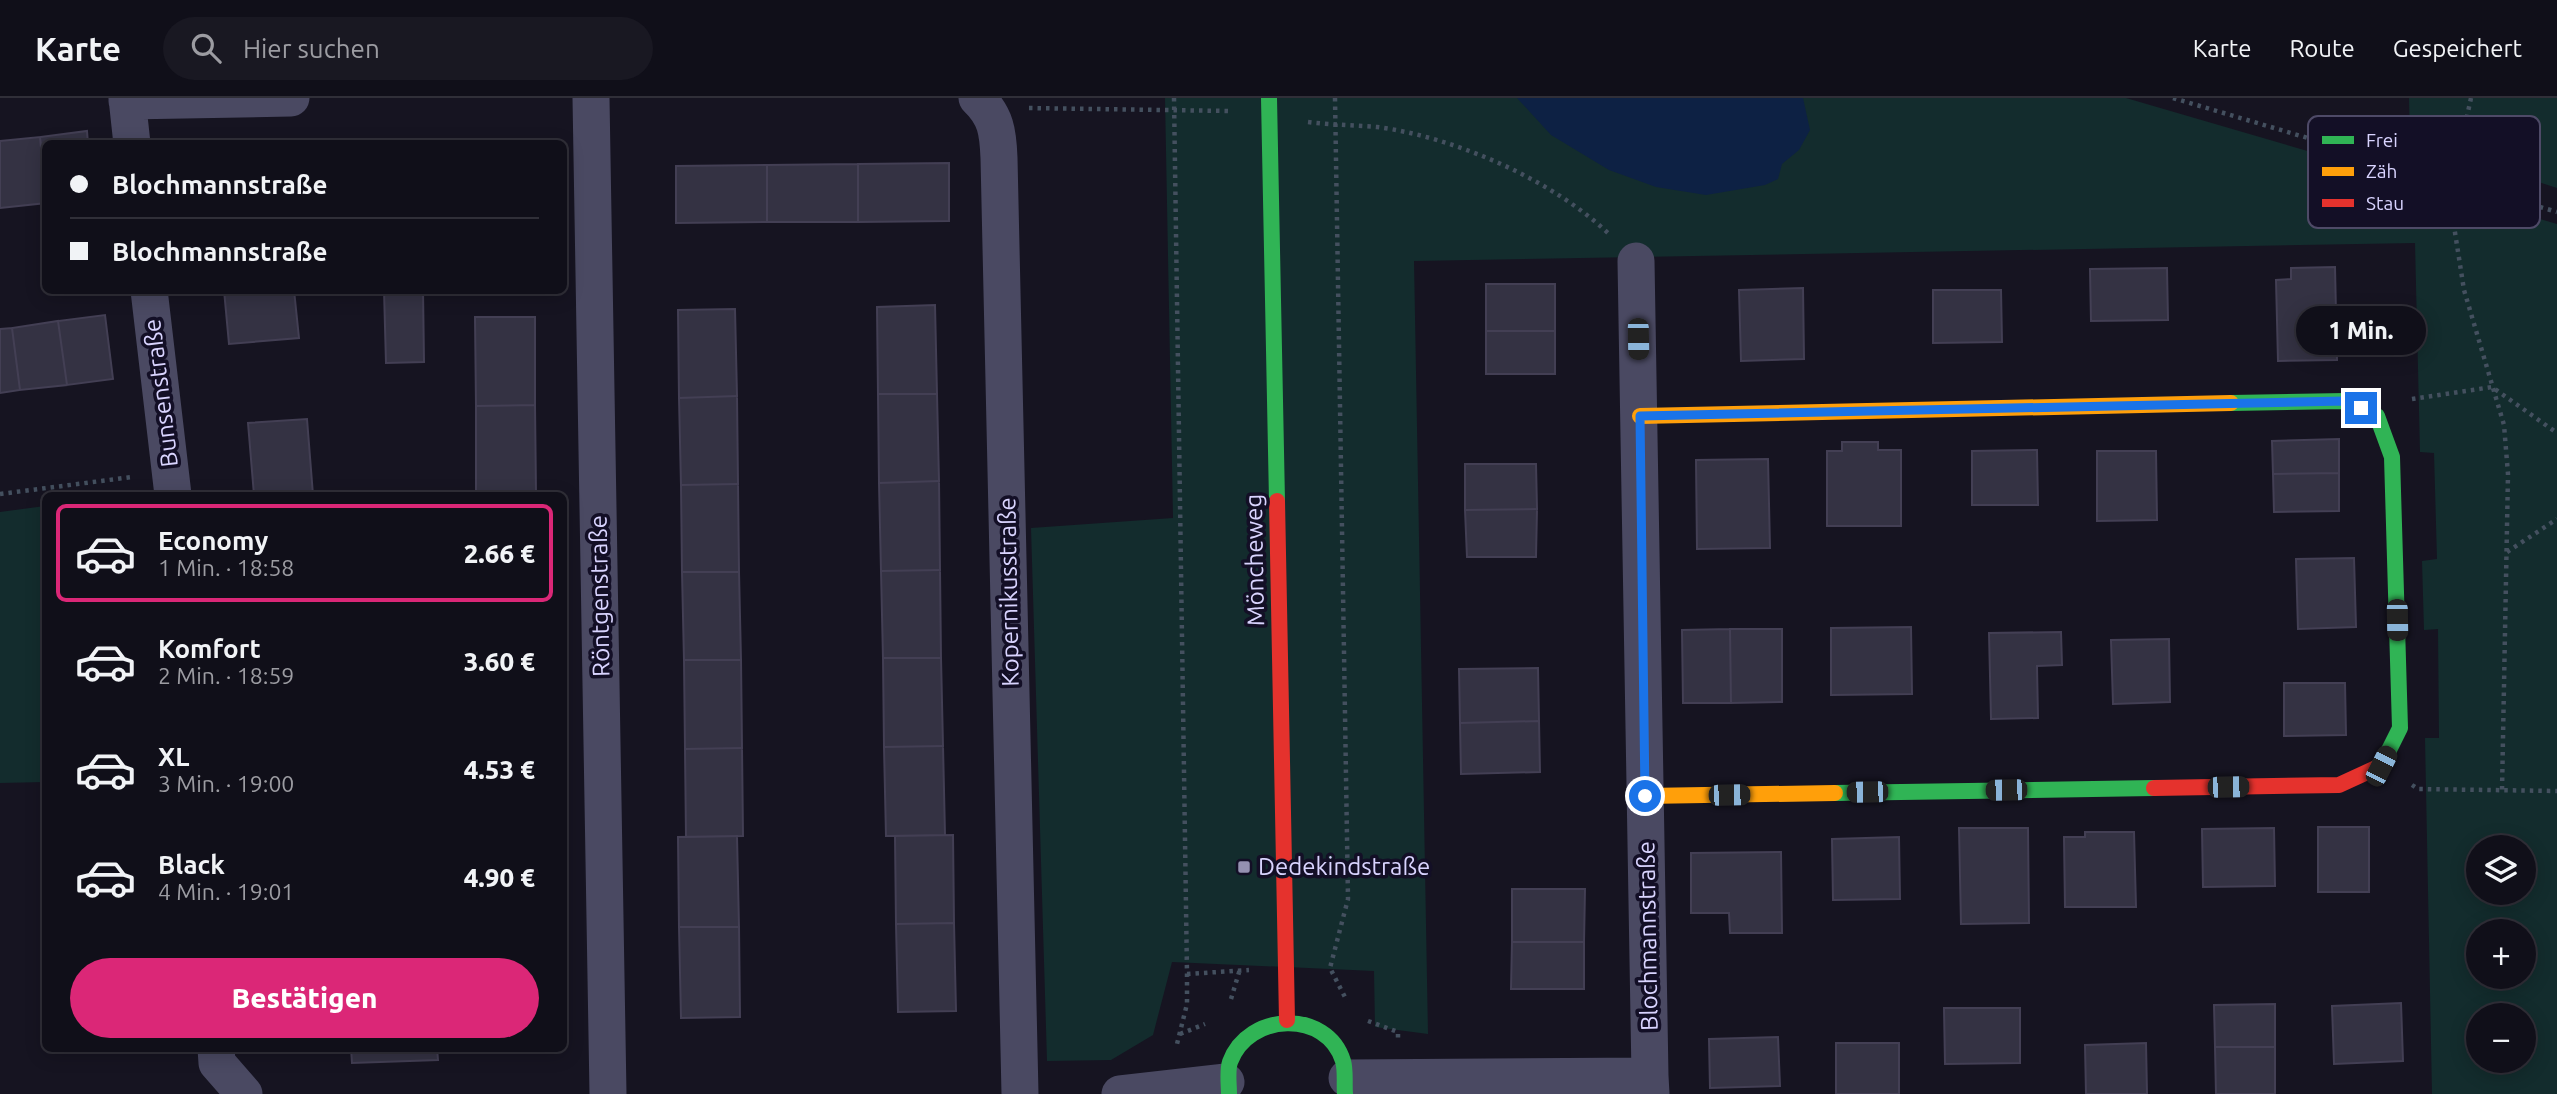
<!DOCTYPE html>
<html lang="de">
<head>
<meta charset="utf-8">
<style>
  :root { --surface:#100f19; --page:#191822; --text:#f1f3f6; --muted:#9c9ca2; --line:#302f38; --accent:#db2777 }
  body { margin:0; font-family:Ubuntu,sans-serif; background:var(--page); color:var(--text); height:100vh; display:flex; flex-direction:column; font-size:26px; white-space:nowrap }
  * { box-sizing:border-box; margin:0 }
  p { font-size:23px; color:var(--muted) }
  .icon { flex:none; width:38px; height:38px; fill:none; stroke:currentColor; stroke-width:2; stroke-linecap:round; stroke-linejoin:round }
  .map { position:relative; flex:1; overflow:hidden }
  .sheet { position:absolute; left:42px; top:394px; width:525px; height:560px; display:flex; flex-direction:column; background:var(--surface); border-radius:10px; box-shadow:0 4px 18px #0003,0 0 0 2px var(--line) }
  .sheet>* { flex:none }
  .hud { position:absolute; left:42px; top:42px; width:525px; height:154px; border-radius:10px; box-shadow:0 4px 18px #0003,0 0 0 2px var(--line); display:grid; align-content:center; height:154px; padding:0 28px; background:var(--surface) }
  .fabs { position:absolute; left:2466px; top:737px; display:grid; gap:14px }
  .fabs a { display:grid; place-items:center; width:70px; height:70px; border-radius:50%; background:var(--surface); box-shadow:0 4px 18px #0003,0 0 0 2px var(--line); font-size:35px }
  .end { position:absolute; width:32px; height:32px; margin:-16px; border:9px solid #1a73e8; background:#fff; box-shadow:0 0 0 4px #fff }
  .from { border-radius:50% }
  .bubble { position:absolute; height:49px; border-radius:24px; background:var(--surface); box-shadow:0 4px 18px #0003,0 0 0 2px var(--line); font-size:23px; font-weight:800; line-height:49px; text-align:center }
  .car { position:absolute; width:21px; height:42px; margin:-21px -10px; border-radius:9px; box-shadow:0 0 5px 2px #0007; background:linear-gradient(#222 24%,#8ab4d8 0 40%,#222 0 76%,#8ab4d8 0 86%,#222 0) }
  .hud b { display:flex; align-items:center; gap:24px; height:66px; font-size:26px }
  .hud b+b { border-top:2px solid var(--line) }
  .hud i { width:18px; height:18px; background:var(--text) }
  ul { padding:12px 0 0; list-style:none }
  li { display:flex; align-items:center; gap:21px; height:98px; margin:0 14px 10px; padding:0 14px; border:4px solid transparent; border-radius:10px }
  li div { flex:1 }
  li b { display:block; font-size:26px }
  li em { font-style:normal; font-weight:800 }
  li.current { border-color:var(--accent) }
  li>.icon { width:63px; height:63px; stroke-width:1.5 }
  .button { display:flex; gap:14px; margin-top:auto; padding:14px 28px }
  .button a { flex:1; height:80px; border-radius:42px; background:var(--accent); color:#fff; font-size:28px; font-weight:800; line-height:80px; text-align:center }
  header { display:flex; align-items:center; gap:42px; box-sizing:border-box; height:98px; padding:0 35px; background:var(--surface); border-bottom:2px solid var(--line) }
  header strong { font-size:33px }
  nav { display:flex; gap:38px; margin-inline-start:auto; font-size:24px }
  .search { width:490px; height:63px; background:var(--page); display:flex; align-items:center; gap:18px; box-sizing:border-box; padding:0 24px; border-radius:38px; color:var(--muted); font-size:26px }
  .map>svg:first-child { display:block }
</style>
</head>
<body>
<header>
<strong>Karte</strong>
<div class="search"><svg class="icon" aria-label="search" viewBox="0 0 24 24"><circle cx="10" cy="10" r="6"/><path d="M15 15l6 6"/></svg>Hier suchen</div>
<nav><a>Karte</a><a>Route</a><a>Gespeichert</a></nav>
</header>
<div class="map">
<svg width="2557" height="996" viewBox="0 0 2557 996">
  <rect width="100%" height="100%" fill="#161421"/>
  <path fill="#132c2d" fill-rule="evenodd" d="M1165,0h961l431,126v870h-125l-7,-356h14l-1,-109 -14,1 -2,-69 15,-2 -3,-106 -14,-1 -5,-209 -1001,18 14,773 -53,-7 -1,-56 -202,-9 -19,73 -42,25 -64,1 -16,-533 142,-10zM2478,749h46v45h-46zM2478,833h46v45h-46zM2478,917h46v45h-46z
    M2409,0h148v90l-147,-48z
    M45,408v276l-45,1v-271z"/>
  <path fill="#0d2144" d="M1517,0h286l7,32 -11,20 -17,14 -4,15 -13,6 -59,10 -50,-8 -47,-17 -58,-35z"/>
  <path fill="#343243" stroke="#433f54" stroke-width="2" d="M87,33l1,13h-42v44l-6,-51z
    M40,39l6,66 -46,5v-67z
    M949,65v58l-91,1v-58z
    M858,66v58h-91v-57z
    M767,67v57l-91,1v-57z
    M2335,169l2,93 -59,1 -2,-81 15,-1v-11z
    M2167,170l1,52 -77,1 -1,-52z
    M1486,186h69v47h-69z
    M1803,190l1,71 -63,2 -2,-71z
    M224,192h70l5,48 -70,6z
    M384,192h39l1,72 -38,1z
    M1933,192h68l1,52 -69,1z
    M935,207l2,89h-59l-1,-87z
    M735,211l2,87 -58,2 -1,-88z
    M105,217l8,64 -46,6 -9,-64z
    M475,219h60v88l-59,1z
    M58,223l9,64 -47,5 -8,-62z
    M12,230l8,62 -20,3v-64z
    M1486,233h69v43h-69z
    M878,296h59l2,87 -60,2z
    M737,298l1,88 -57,1 -2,-87z
    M535,307l1,88h-60v-87z
    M307,321l6,76h-59l-6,-72z
    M2339,341v34l-66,1 -1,-33z
    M1842,344h36v8h23v76h-74v-75h15z
    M2037,352l1,55h-66v-54z
    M2097,353h59l1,69 -60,1z
    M1768,361l2,89 -73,1 -1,-89z
    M1465,366h71l1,45 -72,1z
    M2339,375v38l-65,1 -1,-38z
    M939,383l1,89 -59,1 -2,-88z
    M738,386l1,88h-57l-1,-87z
    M476,395h60v2h-60z
    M1537,411l-1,48h-69l-2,-47z
    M2354,460l2,69 -58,2 -2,-70z
    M940,472l1,88h-58l-2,-87z
    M682,474h57l2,88h-57z
    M1911,529l1,67 -81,1v-67z
    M1730,531l1,74h-48l-1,-73z
    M1730,531h52v73l-51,1z
    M2061,534l1,33 -25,1 1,52 -47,1 -2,-86z
    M2169,541l1,63 -57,2 -2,-64z
    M883,560h58l2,88 -59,1z
    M684,562h57l1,88 -57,1z
    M1538,570l1,53 -79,2 -1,-54z
    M2284,585h61l1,52 -62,1z
    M1539,623l1,51 -79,2 -1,-51z
    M943,648l2,89 -59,1 -2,-89z
    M742,650l1,88 -57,1 -1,-88z
    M2318,729h51v65h-51z
    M1959,730h69l1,95 -68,1z
    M2274,730l1,58 -72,1 -1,-58z
    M2085,734h49l2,75h-71l-1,-70h21z
    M953,737l1,88 -58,1 -1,-88z
    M737,738l2,91h-60l-1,-90z
    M1899,739l1,62 -67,1 -1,-61z
    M1781,754l1,81h-52l-1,-20h-38v-60z
    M1512,791h73l-1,53h-72z
    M954,825l2,88 -58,1 -2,-88z
    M679,829h60l1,90 -59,1z
    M1512,844h72v47h-73z
    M2401,905l2,58 -69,3 -2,-58z
    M2275,906v43h-60l-1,-42z
    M1944,910h76v55l-75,1z
    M1778,939l2,49 -70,2 -1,-49z
    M1836,945h63v51h-63z
    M2146,945l1,51h-61l-1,-49z
    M2215,949h60v47h-59z
    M351,950h86l1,12 -86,3z"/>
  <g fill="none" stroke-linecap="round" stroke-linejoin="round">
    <path stroke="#44505f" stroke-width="4.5" stroke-dasharray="3.5 5" stroke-linecap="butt" d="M1174,0l13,876v30l-11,44
      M1335,0l13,801 -18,69 17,33
      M2173,0l384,114
      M2471,0l-18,83 -2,26 13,83 40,135 4,49 -6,317
      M1029,10l201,3
      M1308,24c23,3 46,3 69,5 78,10 178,54 234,109
      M2412,301l80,-12 65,46
      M0,396l132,-17
      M2507,454l50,-33
      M2412,687l6,4 139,2
      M1187,876l62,-4
      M1231,901l9,-30
      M1368,923l30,11v8
      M1180,936l25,-10"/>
    <path stroke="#4a4962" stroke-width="37" d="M127,0l5,46
      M591,0l17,996
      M977,0c19,18 21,34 22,60l21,936
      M127,3l164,-3
      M1636,163l14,815
      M149,192l24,205
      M216,950l1,15 27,31
      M1347,980l303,-2 1,18
      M1120,996l106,-12"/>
    <path stroke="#30b455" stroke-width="16" d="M1269,0l8,403
      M2231,305l114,-2 32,15 15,41 8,271 -19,38 -5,2
      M1835,695l319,-5
      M1229,996c0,-10 -2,-23 1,-32 18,-50 97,-53 113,-1 3,10 1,23 2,33"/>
    <path stroke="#ff9f0a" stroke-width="16" d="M1640,318l591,-13
      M1645,698l190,-3"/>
    <path stroke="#e5322d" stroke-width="16" d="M1277,403l10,519
      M2154,690l185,-3 37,-17"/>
  </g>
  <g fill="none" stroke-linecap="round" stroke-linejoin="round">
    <path stroke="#1a73e8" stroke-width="9" d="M1645,698l-5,-380 705,-15 16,7"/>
  </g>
  <rect fill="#9591b1" stroke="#130f26" stroke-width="2.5" x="1237" y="762" width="14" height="14" rx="3.5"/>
  <g text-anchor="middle" stroke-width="7" stroke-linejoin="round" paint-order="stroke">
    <g font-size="24" fill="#d9d4ff" stroke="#130f26">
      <text transform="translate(161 295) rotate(-97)" y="8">Bunsenstraße</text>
      <text transform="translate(1255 462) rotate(-91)" y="8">Möncheweg</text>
      <text transform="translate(1009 494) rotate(-91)" y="8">Kopernikusstraße</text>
      <text transform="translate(600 498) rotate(-91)" y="8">Röntgenstraße</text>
      <text transform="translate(1648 838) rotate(-91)" y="8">Blochmannstraße</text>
    </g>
    <g font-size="24" fill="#d9d4ff" stroke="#130f26" text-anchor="start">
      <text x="1258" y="777">Dedekindstraße</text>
    </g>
  </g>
  <rect x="2308" y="18" width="232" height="112" rx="10" fill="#130f26" stroke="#4e4a67" stroke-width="2"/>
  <rect x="2322" y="38" width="32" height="8" fill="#30b455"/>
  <rect x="2322" y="69" width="32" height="9" fill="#ff9f0a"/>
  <rect x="2322" y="101" width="32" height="8" fill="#e5322d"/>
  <g font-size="19" fill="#d9d4ff">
    <text x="2366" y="49">Frei</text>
    <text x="2366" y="80">Zäh</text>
    <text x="2366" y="112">Stau</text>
  </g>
</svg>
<div class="fabs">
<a><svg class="icon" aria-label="layers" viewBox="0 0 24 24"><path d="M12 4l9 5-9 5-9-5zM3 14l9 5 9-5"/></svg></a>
<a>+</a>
<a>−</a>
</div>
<i class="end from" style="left:1645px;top:698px"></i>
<i class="end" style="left:2361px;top:310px"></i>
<div class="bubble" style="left:2296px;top:208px;width:130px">1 Min.</div>
<i class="car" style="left:1638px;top:241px;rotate:179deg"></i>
<i class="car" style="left:2397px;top:522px;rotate:179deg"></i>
<i class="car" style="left:2381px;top:668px;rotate:27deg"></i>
<i class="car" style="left:2228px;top:689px;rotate:89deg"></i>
<i class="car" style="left:2006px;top:692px;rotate:269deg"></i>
<i class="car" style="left:1867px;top:694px;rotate:269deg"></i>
<i class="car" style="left:1729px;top:697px;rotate:89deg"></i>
<div class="hud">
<b><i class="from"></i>Blochmannstraße</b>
<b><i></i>Blochmannstraße</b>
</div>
<section class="sheet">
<ul>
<li class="current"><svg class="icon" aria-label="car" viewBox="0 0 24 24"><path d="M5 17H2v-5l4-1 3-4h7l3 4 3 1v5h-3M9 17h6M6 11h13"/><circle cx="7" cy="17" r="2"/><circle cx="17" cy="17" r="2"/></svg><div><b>Economy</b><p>1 Min. · 18:58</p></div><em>2.66 €</em></li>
<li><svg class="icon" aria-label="car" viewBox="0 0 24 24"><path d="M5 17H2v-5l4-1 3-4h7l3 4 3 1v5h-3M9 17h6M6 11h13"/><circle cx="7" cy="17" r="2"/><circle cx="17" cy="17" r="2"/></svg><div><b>Komfort</b><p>2 Min. · 18:59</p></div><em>3.60 €</em></li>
<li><svg class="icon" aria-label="car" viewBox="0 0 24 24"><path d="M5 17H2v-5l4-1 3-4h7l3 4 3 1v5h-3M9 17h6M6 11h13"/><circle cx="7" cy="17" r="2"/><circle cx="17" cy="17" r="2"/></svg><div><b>XL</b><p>3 Min. · 19:00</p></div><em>4.53 €</em></li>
<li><svg class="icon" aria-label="car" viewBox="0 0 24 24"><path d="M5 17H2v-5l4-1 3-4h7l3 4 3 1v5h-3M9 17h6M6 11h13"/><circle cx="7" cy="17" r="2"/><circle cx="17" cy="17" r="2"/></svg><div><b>Black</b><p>4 Min. · 19:01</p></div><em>4.90 €</em></li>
</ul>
<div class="button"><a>Bestätigen</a></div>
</section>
</div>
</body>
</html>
